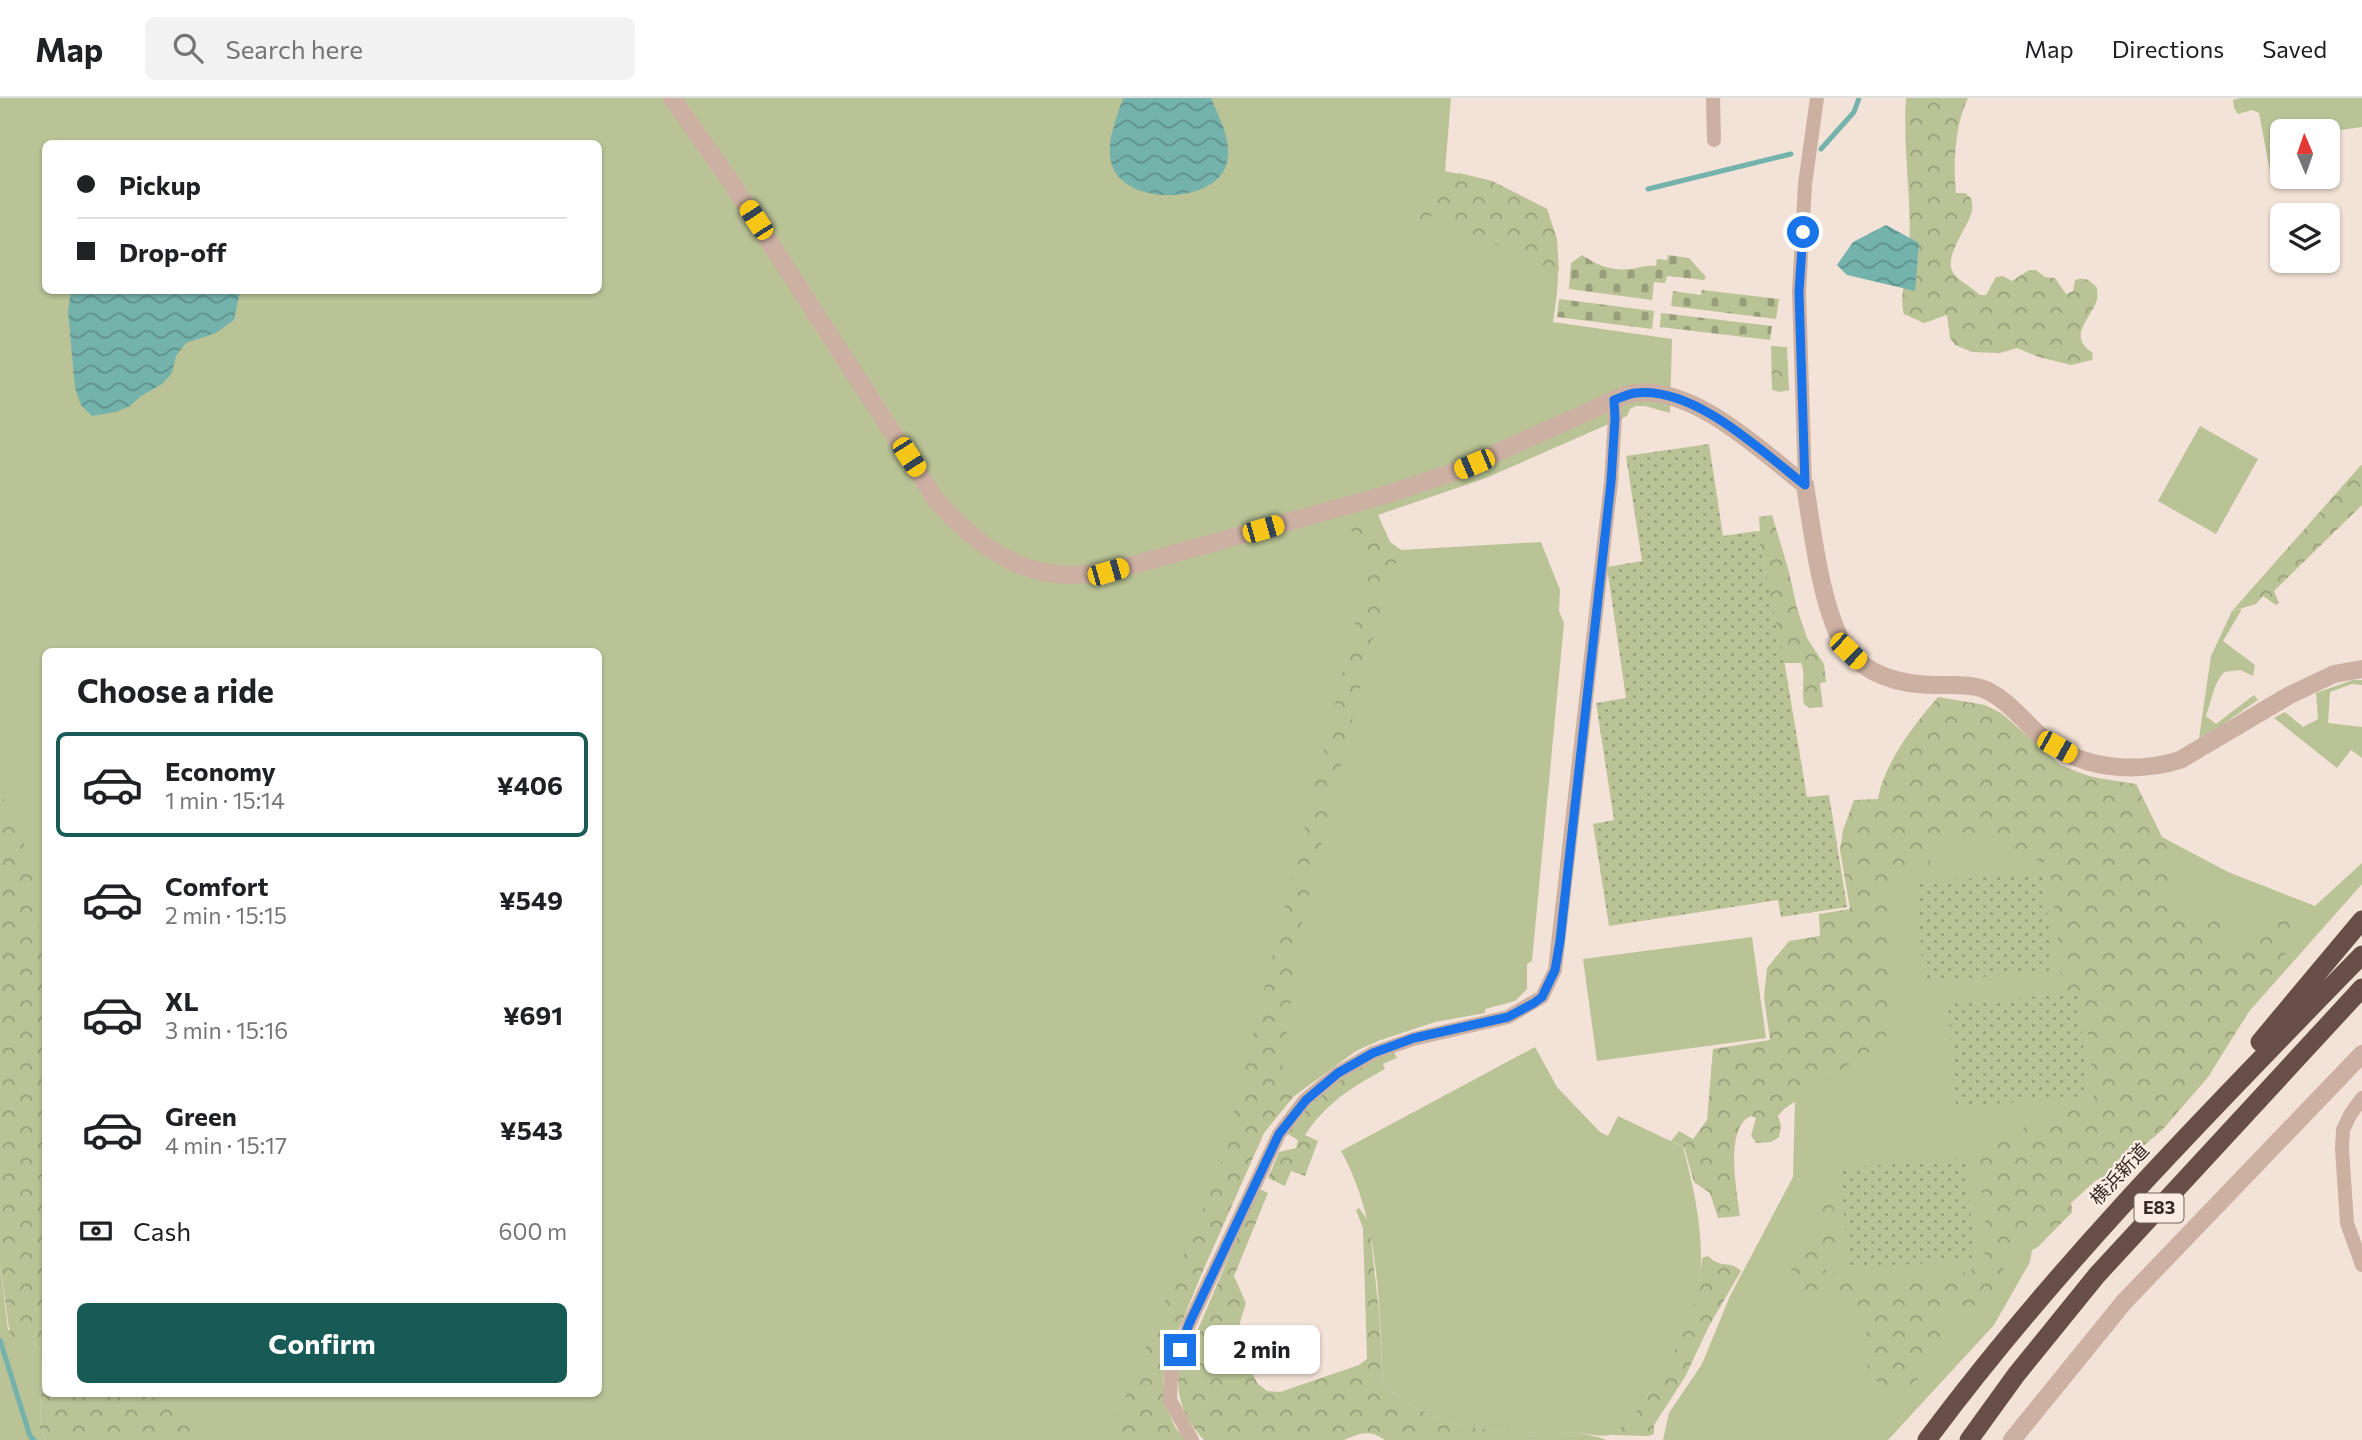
<!DOCTYPE html>
<html lang="en">
<head>
<meta charset="utf-8">
<style>
  :root { --surface:#fff; --page:#f2f2f2; --text:#202124; --muted:#757577; --line:#e0e0e0; --accent:#185b56 }
  body { margin:0; font-family:Commissioner,"Noto Sans JP",sans-serif; background:var(--page); color:var(--text); height:100vh; display:flex; flex-direction:column; font-size:26px; white-space:nowrap }
  * { box-sizing:border-box; margin:0 }
  p { font-size:23px; color:var(--muted) }
  .icon { flex:none; width:38px; height:38px; fill:none; stroke:currentColor; stroke-width:2; stroke-linecap:round; stroke-linejoin:round }
  .map { position:relative; flex:1; overflow:hidden }
  .drawer { position:absolute; left:42px; top:550px; width:560px; height:749px; display:flex; flex-direction:column; background:var(--surface); border-radius:10px; box-shadow:0 2px 5px #0004 }
  .drawer>* { flex:none }
  .top-card { position:absolute; left:42px; top:42px; width:560px; height:154px; border-radius:10px; box-shadow:0 2px 5px #0004; display:grid; align-content:center; height:154px; padding:0 35px; background:var(--surface) }
  .needle { width:46px; rotate:358deg }
  .tools { position:absolute; left:2270px; top:21px; display:grid; gap:14px }
  .tools a { display:grid; place-items:center; width:70px; height:70px; border-radius:10px; background:var(--surface); box-shadow:0 2px 5px #0004; font-size:35px }
  .end { position:absolute; width:32px; height:32px; margin:-16px; border:9px solid #1a73e8; background:#fff; box-shadow:0 0 0 4px #fff }
  .from { border-radius:50% }
  .bubble { position:absolute; height:49px; border-radius:10px; background:var(--surface); box-shadow:0 2px 5px #0004; font-size:23px; font-weight:700; line-height:49px; text-align:center }
  .car { position:absolute; width:21px; height:42px; margin:-21px -10px; border-radius:9px; box-shadow:0 0 5px 2px #0007; background:linear-gradient(#f5c518 24%,#345 0 40%,#f5c518 0 76%,#345 0 86%,#f5c518 0) }
  .top-card b { display:flex; align-items:center; gap:24px; height:66px; font-size:26px }
  .top-card b+b { border-top:2px solid var(--line) }
  .top-card i { width:18px; height:18px; background:var(--text) }
  ul { padding:0; list-style:none }
  li { display:flex; align-items:center; gap:21px; height:105px; margin:0 14px 10px; padding:0 21px; border:4px solid transparent; border-radius:10px }
  li div { flex:1 }
  li b { display:block; font-size:26px }
  li em { font-style:normal; font-weight:700 }
  li.on { border-color:var(--accent) }
  li>.icon { width:63px; height:63px; stroke-width:1.5 }
  h2 { padding:0 35px; font-size:32px; line-height:84px }
  .pay { display:flex; align-items:center; gap:18px; height:77px; padding:0 35px; font-size:26px }
  .pay p { margin-inline-start:auto }
  .cta { display:flex; gap:14px; margin-top:auto; padding:14px 35px }
  .cta a { flex:1; height:80px; border-radius:10px; background:var(--accent); color:#fff; font-size:28px; font-weight:700; line-height:80px; text-align:center }
  header { display:flex; align-items:center; gap:42px; box-sizing:border-box; height:98px; padding:0 35px; background:var(--surface); border-bottom:2px solid var(--line) }
  header strong { font-size:33px }
  nav { display:flex; gap:38px; margin-inline-start:auto; font-size:24px }
  .search { width:490px; height:63px; background:var(--page); display:flex; align-items:center; gap:18px; box-sizing:border-box; padding:0 24px; border-radius:10px; color:var(--muted); font-size:26px }
  .map>svg:first-child { display:block }
</style>
</head>
<body>
<header>
<strong>Map</strong>
<div class="search"><svg class="icon" aria-label="search" viewBox="0 0 24 24"><circle cx="10" cy="10" r="6"/><path d="M15 15l6 6"/></svg>Search here</div>
<nav><a>Map</a><a>Directions</a><a>Saved</a></nav>
</header>
<div class="map">
<svg width="2362" height="1342" viewBox="0 0 2362 1342">
  <defs>
    <pattern id="forest-crowns" width="20" height="18" patternUnits="userSpaceOnUse" patternTransform="scale(1.75)"><rect width="20" height="18" fill="#bac396"/><path d="M2 6a3 3 0 1 1 6 0M12 15a3 3 0 1 1 6 0" fill="none" stroke="#989e7a"/></pattern>
    <pattern id="cemetery-stones" width="16" height="16" patternUnits="userSpaceOnUse" patternTransform="scale(1.75)"><rect width="16" height="16" fill="#bac396"/><path d="M2 7V4a2 2 0 0 1 4 0v3zM10 15v-3a2 2 0 0 1 4 0v3z" fill="#989e7a"/></pattern>
    <pattern id="park-dots" width="8" height="8" patternUnits="userSpaceOnUse" patternTransform="scale(1.75)"><rect width="8" height="8" fill="#bac396"/><path d="M2 2h.1M6 6h.1" fill="none" stroke="#989e7a" stroke-width="1.8" stroke-linecap="round"/></pattern>
    <pattern id="water-waves" width="16" height="10" patternUnits="userSpaceOnUse" patternTransform="scale(1.75)"><rect width="16" height="10" fill="#74b2ac"/><path d="M0 5q4-4 8 0t8 0" fill="none" stroke="#60918c"/></pattern>
  </defs>
  <rect width="100%" height="100%" fill="#f3e2d7"/>
  <path fill="#bac396" fill-rule="evenodd" d="M0,0h1451l-6,73 47,10 55,28c14,43 13,69 6,113l119,17 -2,74 -25,-7h-9l-6,3 -3,7 -141,62 -108,37 12,27 11,8 140,-8 19,48 -1,21 5,12 -32,338 -5,3v25l-12,12 -30,8v4l-50,9 -57,19 -22,10 -63,46 -29,35 -63,143 -32,78 -6,27 2,24 10,23 10,13h-1074l-30,-47h517v-742h-552l-1,439 -45,-227zM46,46h552v146h-552z
    M2240,0h122v29l-22,3 -12,5v-4h-46v46h-11l-12,-64 -7,-3 -14,4 -4,-6 -1,-8z
    M2200,328l58,33 -42,75 -58,-33z
    M2242,511l-19,32 32,24 -2,11 -13,-6 -16,2c-11,12 -12,28 -18,44l10,8 38,-29 4,5 -39,27 -20,11 12,-82 21,-45z
    M2353,582h9v5l-10,-1 -22,8 -2,31 34,4v31l-11,-8 -14,18 -63,-50 11,-6 18,15 15,-8 -2,-26z
    M2001,615l59,52 31,12 45,7 26,53 66,35 87,34 47,-43v21l-117,132 -37,61 -46,53 -55,47 -11,3 -25,23 1,9 -34,35 -6,3 -2,12 -36,63 -106,115h-225l6,-27 33,-49 28,-68 63,-119 2,-78 83,-208z
    M1752,839l14,101 -169,23 -14,-102z
    M1535,949l22,40 43,45 8,4 10,-20 65,31c17,64 30,129 0,192 -9,19 -22,37 -34,54 -9,14 -21,39 -39,42 -9,2 -22,-1 -31,-2 -18,-1 -36,-1 -53,-1 -49,2 -108,-13 -143,-48 -4,-78 -3,-163 -42,-233z
    M0,1166l8,66 24,13 10,8 -2,77 6,12h-46z"/>
  <path fill="url(#forest-crowns)" d="M1906,0h62c-13,26 -15,66 -12,95h9l6,5c1,4 2,8 1,12 -2,16 -31,48 -18,64 5,7 19,14 26,21h6l10,-18 7,-1 9,5 17,-11h7l9,7 10,1 11,16 7,-3 2,-11c10,-3 15,0 22,8 0,4 1,8 0,12 -6,19 -31,36 -4,53l-1,7 -21,5 -32,-8 -22,-9 -17,5 -28,-1 -17,-7 -5,-7 -3,-23 -23,8 -20,-9c-5,-16 2,-36 4,-53 6,-54 -6,-109 -2,-163z
    M1459,75l33,8 55,28 10,30 2,32 -14,-5 -10,1 -23,-20 -55,-7c-9,-9 -3,-19 -14,-28 -10,1 -15,8 -26,8 12,-19 22,-35 42,-47z
    M1771,248l16,1 2,43 -9,2 -8,-2z
    M2362,366v41l-88,86 5,12 -3,2 -13,-9 -7,8 -24,7z
    M1377,417l13,27 11,8 -14,36 -22,82 -65,263 -20,154 13,12 -29,36 -63,142 -32,78 -6,27 2,24 10,23 10,13h-81l18,-35 98,-237 142,-572 2,-32 -14,-37z
    M1772,417l17,57 8,36 10,30 17,26 2,18 -6,1 3,24 -14,1 -5,-4c-3,-14 2,-30 -3,-41h-17l-27,-132h3l-1,-14z
    M1938,599l47,8 16,8 59,52c24,12 49,16 76,19l32,66 1,40 23,38 8,2 15,-10 13,2 -11,19 13,13 25,-22 38,-17 12,7 -97,155 -46,53 -55,47 -11,3 -25,22 1,10 -13,13 -41,8 -14,35 -26,49 -14,7 -7,-5 -6,-13 -13,3 1,6 8,9 1,13 -19,8 -7,29 -9,11 -22,5 -1,-4 -13,-3v-4l-13,-6 14,-30 -11,-7 -2,-20 -44,-24 -26,-1 -12,-7 35,-58 6,-44h7l6,58 -18,27 29,13h58l30,3 47,-18c7,-40 -2,-79 -8,-119l32,-7 25,-17 22,-2 3,-7 37,-14 -10,-109 -21,1 -13,-125 -42,-21 -64,-18 -19,47 -23,-1 -12,10 -4,34 6,105 -9,21 -73,47c-10,11 -24,14 -32,26l3,9 -2,12 -8,5 -15,1 -5,-7 5,-18 -5,-2c-27,11 -14,77 -11,100l-22,2 -8,-25 -16,-11 -10,-35 -13,-6 8,-10 14,8 14,-19 6,-71 57,-9 -6,-43 3,-29 22,-27 31,-5 -1,-22 31,-5 -10,-59 3,-20 11,-30 24,-1c7,-38 36,-74 60,-102z
    M0,694l18,36 19,49 1,46 7,67 1,403h101l62,47h-163l-6,-12 2,-77 -10,-8h-21l-11,-79z
    M1393,952l4,8 -14,6 2,5c-34,19 -58,33 -80,66l13,6 -13,35 -14,-5 -6,15 -17,-8 11,-26 17,-4 2,-8 -12,-7 21,-27 33,-29z
    M1262,1092l6,3 -34,83 12,27 -6,19v23l17,38 10,8 13,1 79,-27 8,-6 -4,-131 -7,-18 3,-2 10,14 10,90 4,72c34,34 90,48 136,48 30,1 59,-3 87,8h-221c-15,-11 -26,-7 -41,0h-140c-18,-21 -26,-35 -26,-64l79,-185z
    M1708,1158c14,14 20,3 33,15l-32,55 -24,51 -31,48v9l-6,2 -36,-1c22,-16 28,-28 42,-50 28,-42 44,-77 48,-127z"/>
  <path fill="url(#cemetery-stones)" d="M1582,157c16,11 30,16 50,14 9,-2 15,-4 24,-3l1,-7 10,1 1,-5 21,3 17,19 -2,3 -37,-4 -2,7 -11,-1 -2,18 -83,-11 2,-26z
    M1702,192l77,9 -3,20 -105,-13 2,-15 28,4z
    M1559,201l95,12 -2,18 -95,-12z
    M1661,215l111,13 -2,14 -110,-13z"/>
  <path fill="url(#park-dots)" d="M1709,346l14,92 34,-5 26,123 24,143 22,-2 18,112 -66,10 -3,-17 -169,26 -16,-102 21,-4 -18,-117 30,-5 -19,-131 35,-6 -16,-105z
    M2044,774l8,99 -128,11 -8,-99z
    M2079,895l8,103 -131,11 -8,-103z
    M1967,1061l7,101 -126,8 -7,-100z"/>
  <path fill="url(#water-waves)" d="M1123,0h88c8,20 23,45 15,68 -14,39 -105,40 -115,-4 -5,-21 6,-45 12,-64z
    M1886,127l33,18 -4,48 -68,-16 -10,-10 16,-23z
    M71,193v-1l169,1 -6,29 -18,13 -30,10 -10,13 -4,17 -10,11 -21,12 -11,10 -14,6 -24,4 -11,-11 -6,-17 -7,-77z"/>
  <g fill="none" stroke-linecap="round" stroke-linejoin="round">
    <path stroke="#74b2ac" stroke-width="5" d="M1821,51l33,-37 5,-14
      M1648,91l143,-35
      M0,1242l30,96 4,4"/>
    <path stroke="#ccb0a2" stroke-width="14" d="M1713,0l1,42
      M1805,387l-6,-193 6,-108 12,-86
      M2362,1000l-12,17 -7,15 -1,19 5,74 15,42
      M1192,1342l-22,-40 1,-24 18,-52 90,-190 26,-34 33,-27 35,-20 40,-14 95,-22 34,-20 13,-27 56,-488 4,-64 -1,-18"/>
    <path stroke="#ccb0a2" stroke-width="18" d="M672,0l55,78 209,324c35,39 78,75 134,75 13,0 26,-2 38,-3l284,-79 62,-21 160,-72c6,-2 14,-6 21,-7 60,-7 126,58 170,92 7,44 17,131 42,164 22,29 57,36 91,36 14,0 30,-1 43,3 25,9 42,33 62,50 38,31 91,36 137,22l108,-64 46,-22 28,-5
      M2012,1342l112,-138 238,-248"/>
    <path stroke="#684e48" stroke-width="19" d="M2260,944l102,-122
      M1927,1342c130,-175 283,-329 435,-485
      M1969,1342l47,-65 81,-100 265,-287"/>
  </g>
  <g fill="none" stroke-linecap="round" stroke-linejoin="round">
    <path stroke="#1a73e8" stroke-width="9" d="M1180,1252l9,-26 90,-190 27,-34 32,-27 35,-20 41,-15 94,-21 26,-14 8,-6 13,-27 5,-29 51,-459 4,-64 -1,-18c6,-2 14,-6 21,-7 60,-7 126,58 170,92l-6,-193 4,-60"/>
  </g>
  <g text-anchor="middle" stroke-width="5" stroke-linejoin="round" paint-order="stroke">
    <rect fill="#fbede4" stroke="#71635e" stroke-width="2" x="2134.5" y="1095.5" width="49" height="29" rx="5"/>
    <g font-size="18" font-weight="bold" fill="#362825">
      <text x="2159" y="1116">E83</text>
    </g>
    <g font-size="19" fill="#362825" stroke="#fbede4">
      <text transform="translate(2119 1076) rotate(-47)" y="7">横浜新道</text>
    </g>
  </g>
</svg>
<div class="tools">
<a><svg class="needle" viewBox="-14 -14 28 28"><path d="M0-13l5 13h-10z" fill="#e53935"/><path d="M0 13l5-13h-10z" fill="#757577"/></svg></a>
<a><svg class="icon" aria-label="layers" viewBox="0 0 24 24"><path d="M12 4l9 5-9 5-9-5zM3 14l9 5 9-5"/></svg></a>
</div>
<i class="end from" style="left:1803px;top:134px"></i>
<i class="end" style="left:1180px;top:1252px"></i>
<div class="bubble" style="left:1204px;top:1227px;width:116px">2 min</div>
<i class="car" style="left:756px;top:122px;rotate:327deg"></i>
<i class="car" style="left:909px;top:359px;rotate:147deg"></i>
<i class="car" style="left:1474px;top:366px;rotate:247deg"></i>
<i class="car" style="left:1263px;top:431px;rotate:74deg"></i>
<i class="car" style="left:1108px;top:474px;rotate:74deg"></i>
<i class="car" style="left:1848px;top:553px;rotate:134deg"></i>
<i class="car" style="left:2057px;top:649px;rotate:119deg"></i>
<div class="top-card">
<b><i class="from"></i>Pickup</b>
<b><i></i>Drop-off</b>
</div>
<section class="drawer">
<h2>Choose a ride</h2>
<ul>
<li class="on"><svg class="icon" aria-label="car" viewBox="0 0 24 24"><path d="M5 17H2v-5l4-1 3-4h7l3 4 3 1v5h-3M9 17h6M6 11h13"/><circle cx="7" cy="17" r="2"/><circle cx="17" cy="17" r="2"/></svg><div><b>Economy</b><p>1 min · 15:14</p></div><em>¥406</em></li>
<li><svg class="icon" aria-label="car" viewBox="0 0 24 24"><path d="M5 17H2v-5l4-1 3-4h7l3 4 3 1v5h-3M9 17h6M6 11h13"/><circle cx="7" cy="17" r="2"/><circle cx="17" cy="17" r="2"/></svg><div><b>Comfort</b><p>2 min · 15:15</p></div><em>¥549</em></li>
<li><svg class="icon" aria-label="car" viewBox="0 0 24 24"><path d="M5 17H2v-5l4-1 3-4h7l3 4 3 1v5h-3M9 17h6M6 11h13"/><circle cx="7" cy="17" r="2"/><circle cx="17" cy="17" r="2"/></svg><div><b>XL</b><p>3 min · 15:16</p></div><em>¥691</em></li>
<li><svg class="icon" aria-label="car" viewBox="0 0 24 24"><path d="M5 17H2v-5l4-1 3-4h7l3 4 3 1v5h-3M9 17h6M6 11h13"/><circle cx="7" cy="17" r="2"/><circle cx="17" cy="17" r="2"/></svg><div><b>Green</b><p>4 min · 15:17</p></div><em>¥543</em></li>
</ul>
<div class="pay"><svg class="icon" aria-label="cash" viewBox="0 0 24 24"><path d="M3 7h18v10H3z"/><circle cx="12" cy="12" r="2"/></svg>Cash<p>600 m</p></div>
<div class="cta"><a>Confirm</a></div>
</section>
</div>
</body>
</html>
